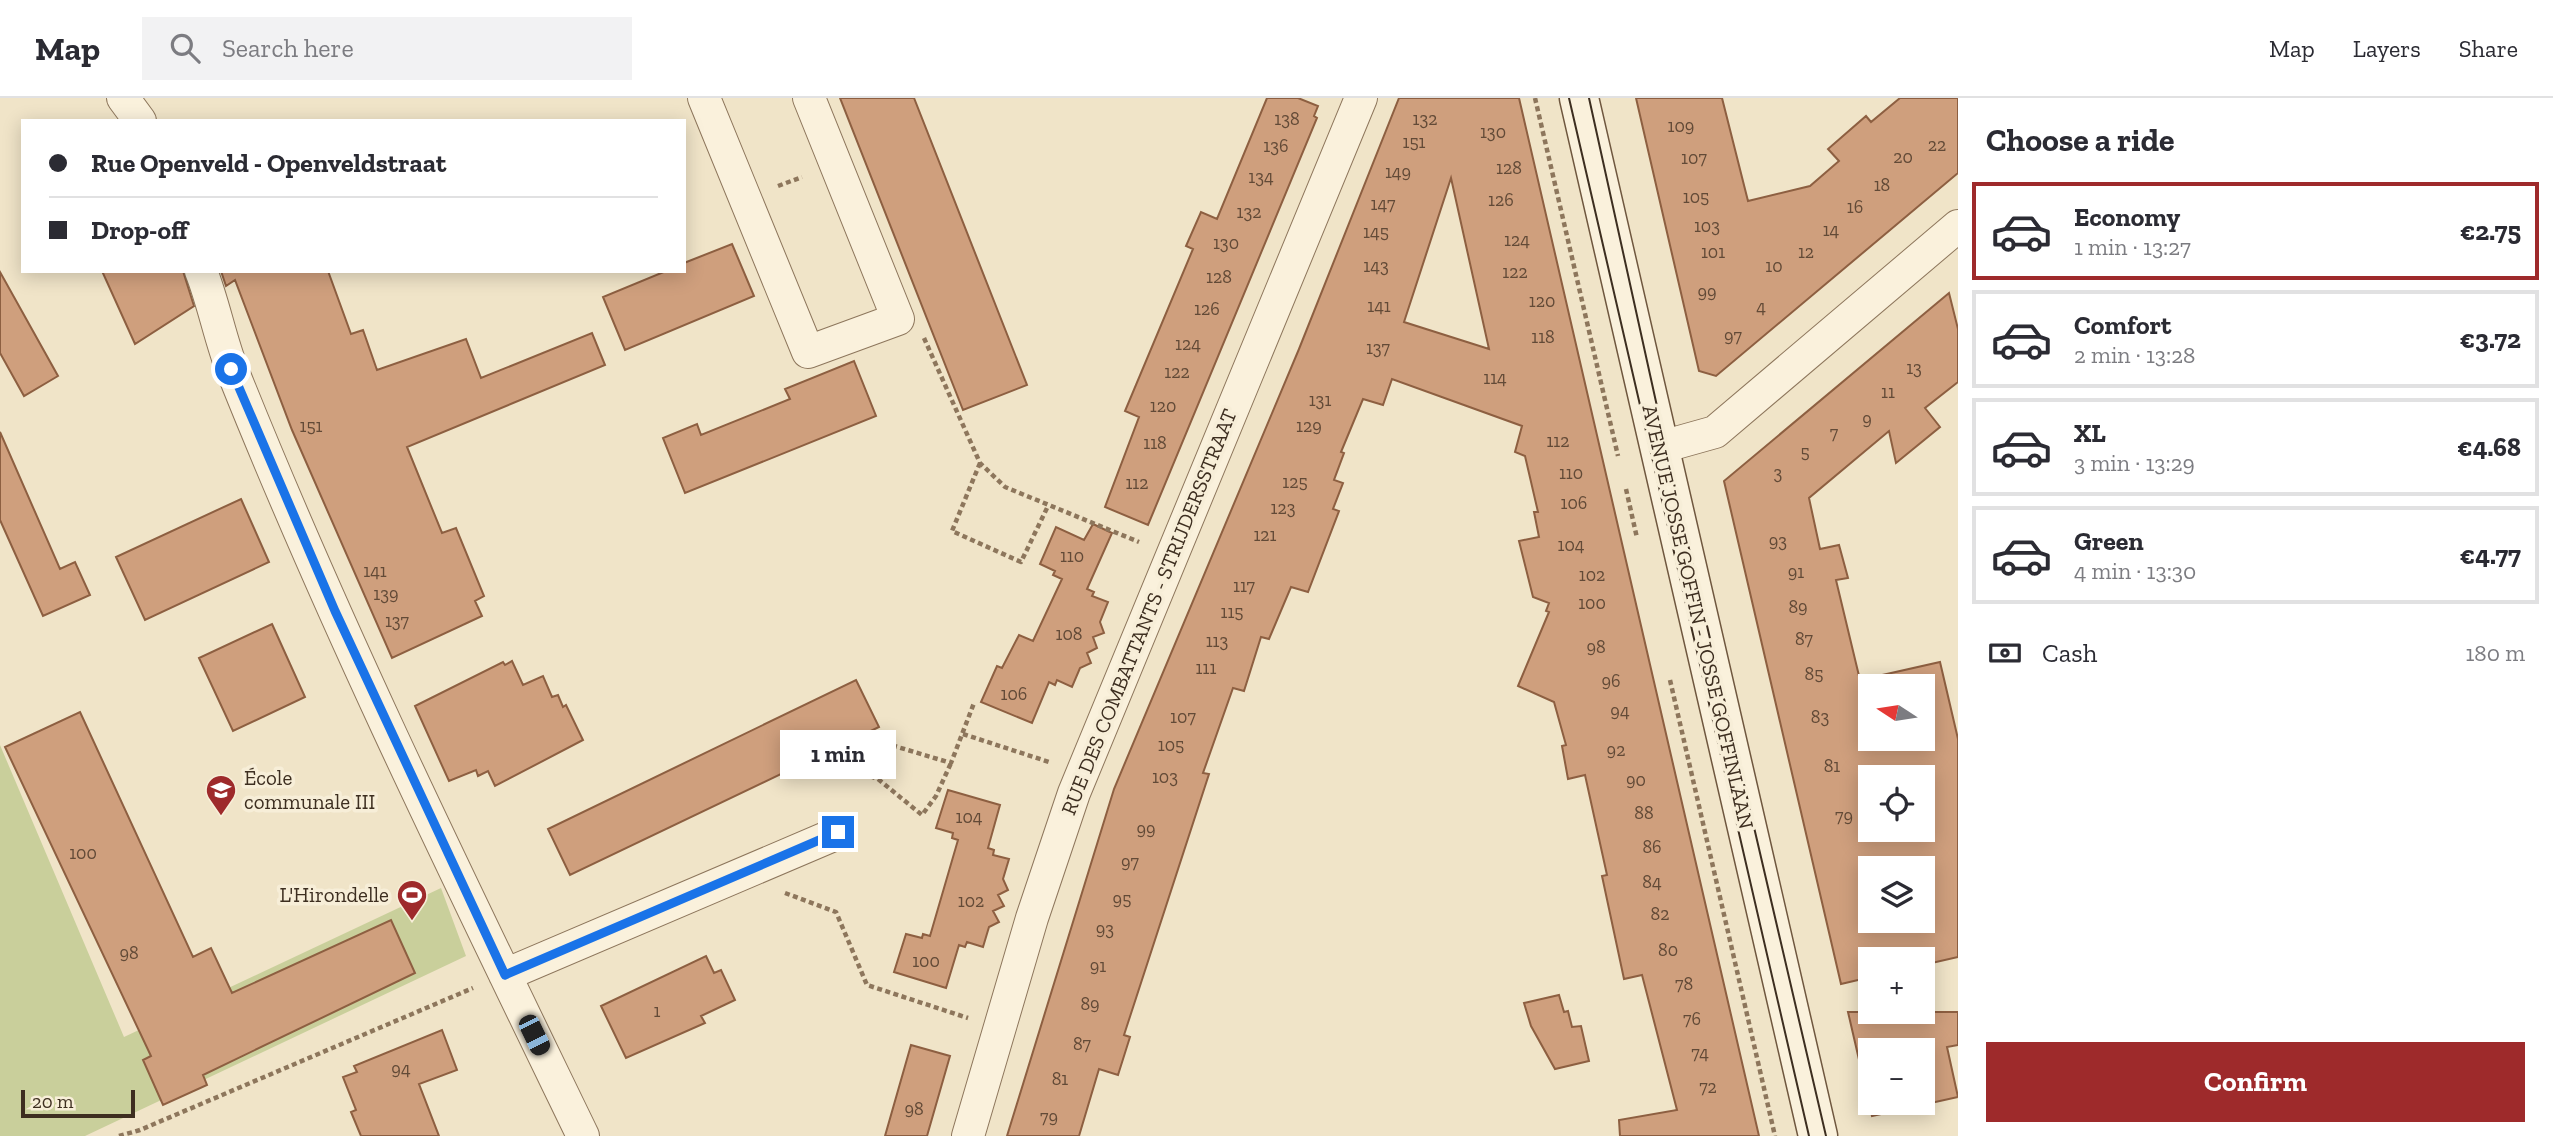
<!DOCTYPE html>
<html lang="en">
<head>
<meta charset="utf-8">
<style>
  :root { --surface:#fff; --page:#f2f2f3; --text:#2b2b33; --muted:#7c7c81; --line:#e1e1e2; --accent:#9e2a2b }
  body { margin:0; font-family:"Zilla Slab",serif; background:var(--page); color:var(--text); height:100vh; display:flex; flex-direction:column; font-size:26px; white-space:nowrap }
  * { box-sizing:border-box; margin:0 }
  p { font-size:23px; color:var(--muted) }
  .icon { flex:none; width:38px; height:38px; fill:none; stroke:currentColor; stroke-width:2; stroke-linecap:round; stroke-linejoin:round }
  .map { position:relative; flex:1; overflow:hidden }
  .drawer { display:flex; flex-direction:column; background:var(--surface); width:595px }
  .drawer>* { flex:none }
  .hud { position:absolute; left:21px; top:21px; width:665px; height:154px; border-radius:0px; box-shadow:0 4px 18px #0003; display:grid; align-content:center; height:154px; padding:0 28px; background:var(--surface) }
  .needle { width:46px; rotate:282deg }
  .tools { position:absolute; left:1858px; top:576px; display:grid; gap:14px }
  .tools a { display:grid; place-items:center; width:77px; height:77px; border-radius:0px; background:var(--surface); box-shadow:0 4px 18px #0003; font-size:35px }
  .scale { position:absolute; left:21px; bottom:18px; width:114px; box-sizing:border-box; padding-left:7px; border:4px solid #3d2e20; border-top:0; font-size:19px; line-height:24px; white-space:nowrap; color:#3d2e20; -webkit-text-stroke:5px #f7eed8; paint-order:stroke }
  .end { position:absolute; width:32px; height:32px; margin:-16px; border:9px solid #1a73e8; background:#fff; box-shadow:0 0 0 4px #fff }
  .from { border-radius:50% }
  .bubble { position:absolute; height:49px; border-radius:0px; background:var(--surface); box-shadow:0 4px 18px #0003; font-size:23px; font-weight:700; line-height:49px; text-align:center }
  .car { position:absolute; width:21px; height:42px; margin:-21px -10px; border-radius:9px; box-shadow:0 0 5px 2px #0007; background:linear-gradient(#222 24%,#8ab4d8 0 40%,#222 0 76%,#8ab4d8 0 86%,#222 0) }
  .hud b { display:flex; align-items:center; gap:24px; height:66px; font-size:26px }
  .hud b+b { border-top:2px solid var(--line) }
  .hud i { width:18px; height:18px; background:var(--text) }
  ul { padding:0; list-style:none }
  li { display:flex; align-items:center; gap:21px; height:98px; margin:0 14px 10px; padding:0 14px; border:4px solid var(--line); border-radius:0px }
  li div { flex:1 }
  li b { display:block; font-size:26px }
  li em { font-style:normal; font-weight:700 }
  li.active { border-color:var(--accent) }
  li>.icon { width:63px; height:63px; stroke-width:1.5 }
  h2 { padding:0 28px; font-size:32px; line-height:84px }
  .pay { display:flex; align-items:center; gap:18px; height:77px; padding:0 28px; font-size:26px }
  .pay p { margin-inline-start:auto }
  .cta { display:flex; gap:14px; margin-top:auto; padding:14px 28px }
  .cta a { flex:1; height:80px; border-radius:0px; background:var(--accent); color:#fff; font-size:28px; font-weight:700; line-height:80px; text-align:center }
  header { display:flex; align-items:center; gap:42px; box-sizing:border-box; height:98px; padding:0 35px; background:var(--surface); border-bottom:2px solid var(--line) }
  header strong { font-size:33px }
  nav { display:flex; gap:38px; margin-inline-start:auto; font-size:24px }
  .search { width:490px; height:63px; background:var(--page); display:flex; align-items:center; gap:18px; box-sizing:border-box; padding:0 24px; border-radius:0px; color:var(--muted); font-size:26px }
  main { display:flex; flex:1; min-height:0 }
  .map>svg:first-child { display:block }
</style>
</head>
<body>
<header>
<strong>Map</strong>
<div class="search"><svg class="icon" aria-label="search" viewBox="0 0 24 24"><circle cx="10" cy="10" r="6"/><path d="M15 15l6 6"/></svg>Search here</div>
<nav><a>Map</a><a>Layers</a><a>Share</a></nav>
</header>
<main>
<div class="map">
<svg width="1958" height="1038" viewBox="0 0 1958 1038">
  <rect width="100%" height="100%" fill="#f0e4c8"/>
  <path fill="#c9cf9b" d="M0,647l124,292 317,-149 25,68 -381,180h-85z"/>
  <path fill="#cf9f7d" stroke="#8d5f41" stroke-width="2" fill-rule="evenodd" d="M840,0h74l113,287 -64,25z
    M1267,0h31l20,8 -4,10 3,2 -169,407 -43,-18 34,-90 -14,-6 68,-162 -7,-3 15,-34 16,7z
    M1399,0h120l240,1038h-139l-1,-16 58,-10 -35,-135 -18,4 -22,-103 5,-1 -22,-100 -17,4 -6,-33 4,-1 -12,-43 -36,-16 31,-74 -3,-1 3,-8 -16,-6 -14,-56 20,-4 -5,-25h4l-13,-56 -10,-4 7,-26 -130,-47 -9,26 -20,-6 -22,53 3,1 -10,27 9,3 -10,26 6,2 -31,81 -17,-5 -22,52 -8,-2 -17,54 -11,-3 -30,85 6,1 -85,261 6,2 -12,38 -19,-6 -20,67h-72l107,-347 185,-440zM1451,80l38,171 -85,-27z
    M1636,0h86l26,103 62,-15 29,-25 -11,-12 38,-33 5,6 29,-24h58v75l-242,203 -17,-5z
    M732,146l22,52 -129,54 -22,-53 63,-26h18v-8z
    M102,173h81l11,35 -59,38z
    M221,173h107l23,63 12,-4 14,40 89,-31 15,39 111,-45 13,32 -198,82 35,86 14,-5 28,68 -9,5 7,15 -90,42 -100,-228 -57,-150 -9,6z
    M0,174l58,104 -34,20 -24,-43z
    M1949,195l9,36v53l-33,26 15,19 -44,36 -7,-32 -80,67 11,51 19,-4 9,33 -12,2 24,100 80,-18 18,77v218l-35,8v-6h-52v18l-30,7 -117,-503zM1871,588h52v52h-52zM1871,679h52v53h-52zM1871,770h52v52h-52z
    M854,263l22,55 -191,77 -22,-55 34,-14 4,11 89,-36 -5,-10z
    M0,334l60,137 15,-7 15,33 -47,21 -43,-96z
    M241,401l28,63 -124,58 -29,-63z
    M1093,426l19,9 -25,56 7,3 -2,4 16,6 -8,20 4,11 -11,4 4,11 -10,5 4,10 -11,5 -8,19 -15,-7 -2,5 -6,-3 -17,41 -51,-21 16,-36 5,2 17,-33 14,6 29,-62 -9,-4 2,-4 -15,-7 16,-37 28,13z
    M272,526l33,73 -72,34 -34,-73z
    M512,563l11,24 20,-9 9,21 6,-2 5,12 3,-2 17,35 -88,46 -7,-15 -10,5 -2,-6 -27,11 -34,-75 88,-44 2,3z
    M856,582l23,47 -309,148 -22,-46z
    M80,614l113,245 18,-9 21,45 159,-73 24,53 -212,102 4,10 -44,20 -20,-45 8,-4 -146,-309z
    M948,692l52,15 -12,43 6,2 -1,5 16,4 -6,20 5,11 -10,5 6,11 -11,5 6,11 -10,5 -6,20 -16,-5 -2,5 -6,-2 -13,43 -52,-16 12,-38 16,4 1,-4 7,2 28,-96 -6,-2 1,-5 -17,-5z
    M706,858l8,17 7,-3 14,30 -34,16 4,7 -79,35 -25,-52z
    M1559,897l5,17 4,-1 4,16 9,-1 8,35 -34,8 -24,-43 -7,-23z
    M1848,914h110v33l-11,2 11,50 -86,19zM1871,952h52v52h-52z
    M442,932l15,40 -38,14 20,52h-78l-10,-24 5,-2 -13,-33 14,-5 -3,-6z
    M911,947l39,11 -23,80h-42z"/>
  <g fill="none" stroke-linecap="round" stroke-linejoin="round">
    <g stroke="#8d765c" stroke-width="34">
      <path id="street" d="M123,0l17,23
        M704,0l104,254 90,-33 -89,-221
        M201,173c13,33 19,68 32,101 104,260 228,512 350,764
        M1658,350l57,-16 243,-206
        M505,877l333,-142
        M968,1038l64,-218 42,-125 287,-695"/>
    </g>
    <g stroke="#6f573f" stroke-width="41">
      <path id="secondary" d="M1579,0l239,1038"/>
    </g>
    <path stroke="#8d765c" stroke-width="4.5" stroke-dasharray="5 3.5" stroke-linecap="butt" d="M1535,0l83,358
      M778,88l24,-9
      M924,240l56,125 25,24 134,55
      M980,365l-28,68 69,31 27,-56
      M1626,391l11,49
      M1670,582l105,456
      M963,636l86,28
      M837,667l40,-19 14,-1 60,18 23,-60
      M838,667l40,14 44,36 14,-19 15,-33
      M785,795l51,19 31,73 101,33
      M119,1038l21,-6 333,-142"/>
    <use href="#street" stroke="#faf1dc" stroke-width="32"/>
    <use href="#secondary" stroke="#faf1dc" stroke-width="38"/>
    <path stroke="#3d2e20" stroke-width="2" d="M1569,0l240,1038
      M1589,0l88,399 149,639"/>
  </g>
  <g fill="none" stroke-linecap="round" stroke-linejoin="round">
    <path stroke="#1a73e8" stroke-width="9" d="M231,271l104,242 170,364 333,-143"/>
  </g>
  <defs>
    <g id="school-pin" transform="scale(1.575)"><path d="M0 17L-7.5 6A9.5 9.5 0 1 1 7.5 6Z" fill="#9e2a2b" stroke="#f7eed8"/><path d="M0-5L7-2L0 1L-7-2ZM-4 1L0 2.5L4 1V4Q0 6-4 4Z" fill="#fff"/></g>
    <g id="stadium-pin" transform="scale(1.575)"><path d="M0 17L-7.5 6A9.5 9.5 0 1 1 7.5 6Z" fill="#9e2a2b" stroke="#f7eed8"/><path d="M0-5a6.5 5 0 1 0 0 10a6.5 5 0 1 0 0-10ZM-3.5-1.8h7v3.6h-7Z" fill="#fff"/></g>
  </defs>
  <g fill-rule="evenodd">
    <use href="#school-pin" x="221" y="692"/>
    <use href="#stadium-pin" x="412" y="797"/>
  </g>
  <g text-anchor="middle" stroke-width="7" stroke-linejoin="round" paint-order="stroke">
    <g font-size="18" fill="#624a37">
      <text x="1287" y="27">138</text>
      <text x="1425" y="27">132</text>
      <text x="1681" y="34">109</text>
      <text x="1493" y="40">130</text>
      <text x="1414" y="50">151</text>
      <text x="1937" y="53">22</text>
      <text x="1276" y="54">136</text>
      <text x="1903" y="65">20</text>
      <text x="1694" y="66">107</text>
      <text x="1509" y="76">128</text>
      <text x="1398" y="80">149</text>
      <text x="1261" y="85">134</text>
      <text x="1882" y="93">18</text>
      <text x="1696" y="105">105</text>
      <text x="1501" y="108">126</text>
      <text x="1383" y="112">147</text>
      <text x="1855" y="115">16</text>
      <text x="1249" y="120">132</text>
      <text x="1707" y="134">103</text>
      <text x="1831" y="138">14</text>
      <text x="1376" y="140">145</text>
      <text x="1517" y="148">124</text>
      <text x="1226" y="151">130</text>
      <text x="1713" y="160">101</text>
      <text x="1806" y="160">12</text>
      <text x="1376" y="174">143</text>
      <text x="1774" y="174">10</text>
      <text x="1515" y="180">122</text>
      <text x="1219" y="185">128</text>
      <text x="1707" y="200">99</text>
      <text x="1542" y="209">120</text>
      <text x="1379" y="214">141</text>
      <text x="1761" y="215">4</text>
      <text x="1207" y="217">126</text>
      <text x="1733" y="244">97</text>
      <text x="1543" y="245">118</text>
      <text x="1188" y="252">124</text>
      <text x="1378" y="256">137</text>
      <text x="1914" y="276">13</text>
      <text x="1177" y="280">122</text>
      <text x="1495" y="286">114</text>
      <text x="1888" y="300">11</text>
      <text x="1320" y="308">131</text>
      <text x="1163" y="314">120</text>
      <text x="1867" y="327">9</text>
      <text x="311" y="334">151</text>
      <text x="1309" y="334">129</text>
      <text x="1834" y="341">7</text>
      <text x="1558" y="349">112</text>
      <text x="1155" y="351">118</text>
      <text x="1805" y="360">5</text>
      <text x="1571" y="381">110</text>
      <text x="1778" y="381">3</text>
      <text x="1295" y="390">125</text>
      <text x="1137" y="391">112</text>
      <text x="1574" y="411">106</text>
      <text x="1283" y="416">123</text>
      <text x="1265" y="443">121</text>
      <text x="1778" y="449">93</text>
      <text x="1571" y="453">104</text>
      <text x="1072" y="464">110</text>
      <text x="375" y="479">141</text>
      <text x="1796" y="480">91</text>
      <text x="1592" y="483">102</text>
      <text x="1244" y="494">117</text>
      <text x="386" y="502">139</text>
      <text x="1592" y="511">100</text>
      <text x="1798" y="515">89</text>
      <text x="1232" y="520">115</text>
      <text x="397" y="529">137</text>
      <text x="1069" y="542">108</text>
      <text x="1804" y="547">87</text>
      <text x="1217" y="549">113</text>
      <text x="1596" y="555">98</text>
      <text x="1206" y="576">111</text>
      <text x="1814" y="582">85</text>
      <text x="1611" y="589">96</text>
      <text x="1014" y="602">106</text>
      <text x="1620" y="619">94</text>
      <text x="1183" y="625">107</text>
      <text x="1820" y="625">83</text>
      <text x="1171" y="653">105</text>
      <text x="1616" y="658">92</text>
      <text x="1832" y="674">81</text>
      <text x="1165" y="685">103</text>
      <text x="1636" y="688">90</text>
      <text x="1644" y="721">88</text>
      <text x="1844" y="724">79</text>
      <text x="969" y="725">104</text>
      <text x="1146" y="737">99</text>
      <text x="1652" y="755">86</text>
      <text x="83" y="761">100</text>
      <text x="1130" y="770">97</text>
      <text x="1652" y="790">84</text>
      <text x="1122" y="807">95</text>
      <text x="971" y="809">102</text>
      <text x="1660" y="822">82</text>
      <text x="1105" y="837">93</text>
      <text x="1668" y="858">80</text>
      <text x="129" y="861">98</text>
      <text x="926" y="869">100</text>
      <text x="1098" y="874">91</text>
      <text x="1684" y="892">78</text>
      <text x="1090" y="912">89</text>
      <text x="657" y="919">1</text>
      <text x="1692" y="927">76</text>
      <text x="1082" y="952">87</text>
      <text x="1700" y="961">74</text>
      <text x="401" y="977">94</text>
      <text x="1060" y="987">81</text>
      <text x="1708" y="995">72</text>
      <text x="914" y="1017">98</text>
      <text x="1049" y="1025">79</text>
    </g>
    <g font-size="21" fill="#3d2e20" stroke="#f7eed8">
      <text transform="translate(1149 514) rotate(-68)" y="7">RUE DES COMBATTANTS - STRIJDERSSTRAAT</text>
      <text transform="translate(1698 519) rotate(77)" y="7">AVENUE JOSSE GOFFIN - JOSSE GOFFINLAAN</text>
    </g>
    <g font-size="21" fill="#3d2e20" stroke="#f7eed8" text-anchor="start">
      <text x="244" y="687">École<tspan x="244" dy="24">communale III</tspan></text>
      <text x="389" y="804" text-anchor="end">L'Hirondelle</text>
    </g>
  </g>
</svg>
<div class="tools">
<a><svg class="needle" viewBox="-14 -14 28 28"><path d="M0-13l5 13h-10z" fill="#e53935"/><path d="M0 13l5-13h-10z" fill="#7c7c81"/></svg></a>
<a><svg class="icon" aria-label="locate" viewBox="0 0 24 24"><circle cx="12" cy="12" r="6"/><path d="M12 2v4M12 18v4M2 12h4M18 12h4"/></svg></a>
<a><svg class="icon" aria-label="layers" viewBox="0 0 24 24"><path d="M12 4l9 5-9 5-9-5zM3 14l9 5 9-5"/></svg></a>
<a>+</a>
<a>−</a>
</div>
<div class="scale">20 m</div>
<i class="end from" style="left:231px;top:271px"></i>
<i class="end" style="left:838px;top:734px"></i>
<div class="bubble" style="left:780px;top:632px;width:116px">1 min</div>
<i class="car" style="left:534px;top:937px;rotate:154deg"></i>
<div class="hud">
<b><i class="from"></i>Rue Openveld - Openveldstraat</b>
<b><i></i>Drop-off</b>
</div>
</div>
<section class="drawer">
<h2>Choose a ride</h2>
<ul>
<li class="active"><svg class="icon" aria-label="car" viewBox="0 0 24 24"><path d="M5 17H2v-5l4-1 3-4h7l3 4 3 1v5h-3M9 17h6M6 11h13"/><circle cx="7" cy="17" r="2"/><circle cx="17" cy="17" r="2"/></svg><div><b>Economy</b><p>1 min · 13:27</p></div><em>€2.75</em></li>
<li><svg class="icon" aria-label="car" viewBox="0 0 24 24"><path d="M5 17H2v-5l4-1 3-4h7l3 4 3 1v5h-3M9 17h6M6 11h13"/><circle cx="7" cy="17" r="2"/><circle cx="17" cy="17" r="2"/></svg><div><b>Comfort</b><p>2 min · 13:28</p></div><em>€3.72</em></li>
<li><svg class="icon" aria-label="car" viewBox="0 0 24 24"><path d="M5 17H2v-5l4-1 3-4h7l3 4 3 1v5h-3M9 17h6M6 11h13"/><circle cx="7" cy="17" r="2"/><circle cx="17" cy="17" r="2"/></svg><div><b>XL</b><p>3 min · 13:29</p></div><em>€4.68</em></li>
<li><svg class="icon" aria-label="car" viewBox="0 0 24 24"><path d="M5 17H2v-5l4-1 3-4h7l3 4 3 1v5h-3M9 17h6M6 11h13"/><circle cx="7" cy="17" r="2"/><circle cx="17" cy="17" r="2"/></svg><div><b>Green</b><p>4 min · 13:30</p></div><em>€4.77</em></li>
</ul>
<div class="pay"><svg class="icon" aria-label="cash" viewBox="0 0 24 24"><path d="M3 7h18v10H3z"/><circle cx="12" cy="12" r="2"/></svg>Cash<p>180 m</p></div>
<div class="cta"><a>Confirm</a></div>
</section>
</main>
</body>
</html>
